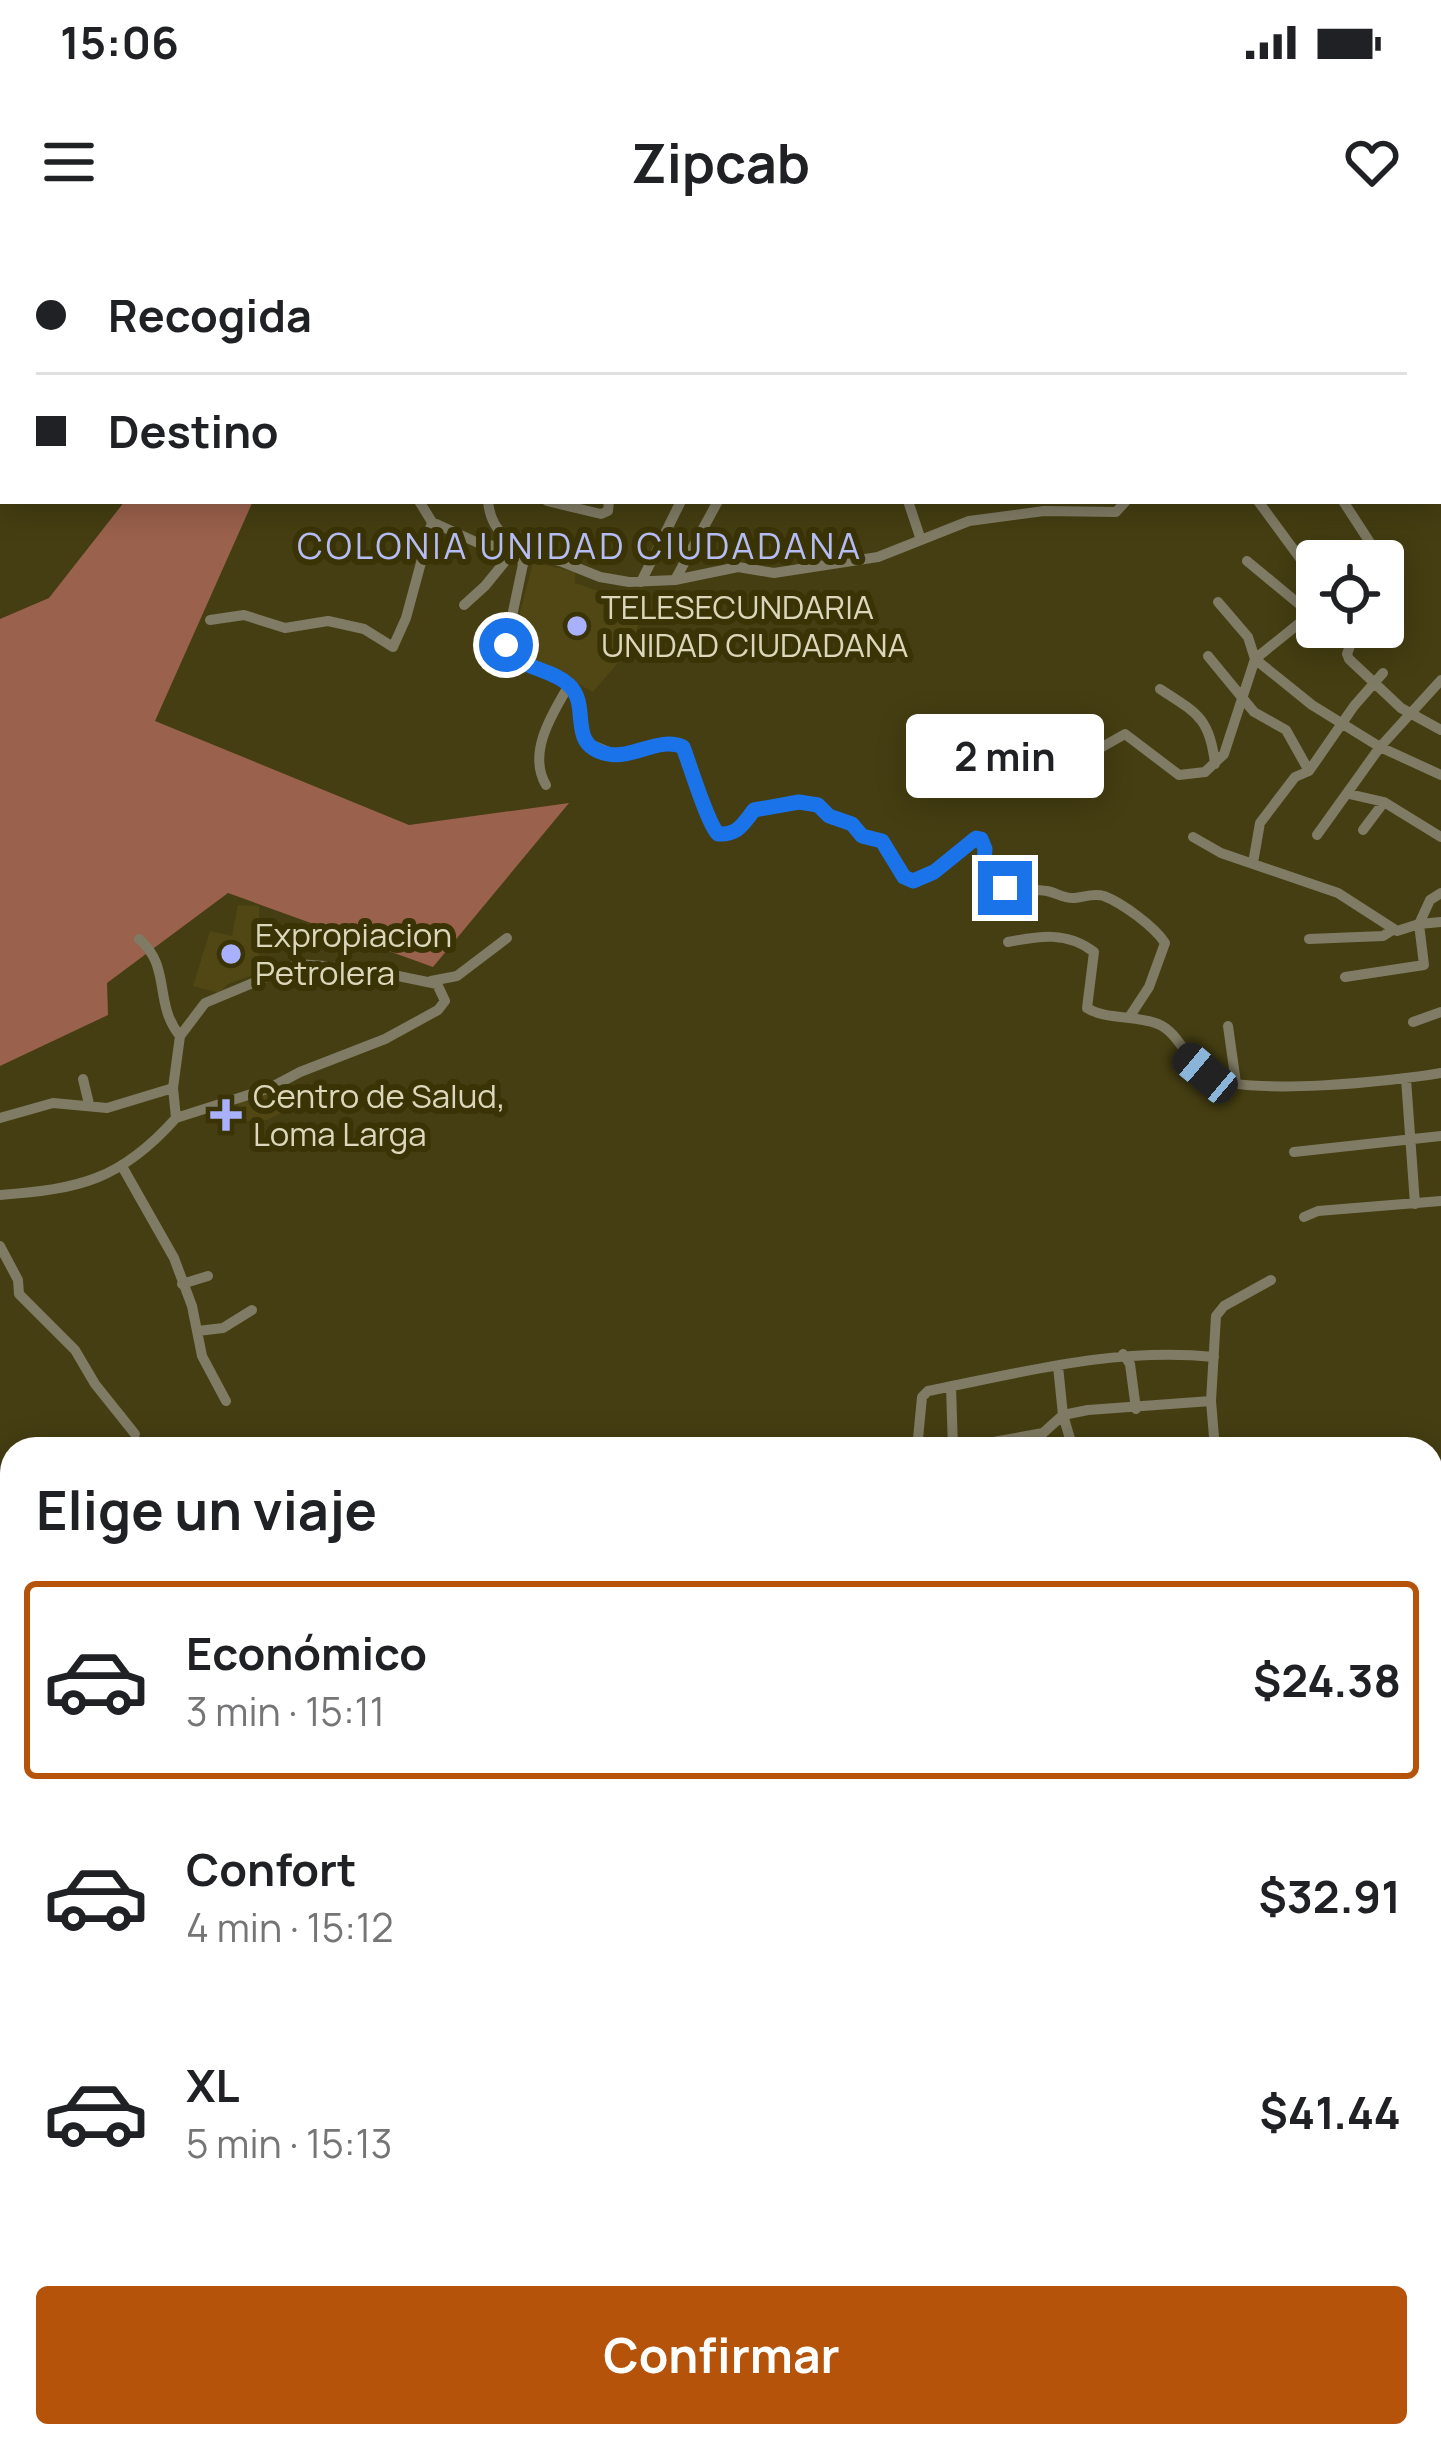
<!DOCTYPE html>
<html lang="es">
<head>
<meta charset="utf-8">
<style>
  :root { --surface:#fff; --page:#f6f6f6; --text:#202124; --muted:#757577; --line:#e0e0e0; --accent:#b45309 }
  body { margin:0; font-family:Manrope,sans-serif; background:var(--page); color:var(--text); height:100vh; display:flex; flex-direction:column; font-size:45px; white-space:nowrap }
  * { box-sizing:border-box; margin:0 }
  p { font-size:39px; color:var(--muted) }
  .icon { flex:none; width:66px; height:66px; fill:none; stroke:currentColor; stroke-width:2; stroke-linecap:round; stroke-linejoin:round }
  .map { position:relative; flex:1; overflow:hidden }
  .side { position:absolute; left:0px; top:1197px; width:1443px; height:1011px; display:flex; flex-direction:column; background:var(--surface); border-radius:36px 36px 0 0; box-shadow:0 6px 30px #0003 }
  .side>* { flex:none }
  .guide { position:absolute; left:0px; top:0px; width:1443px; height:264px; box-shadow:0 6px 30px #0003; display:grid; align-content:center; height:264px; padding:0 36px; background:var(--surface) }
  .tools { position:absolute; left:1296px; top:300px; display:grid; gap:24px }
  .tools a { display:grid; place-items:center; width:108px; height:108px; border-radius:12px; background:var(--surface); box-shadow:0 6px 30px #0003; font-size:60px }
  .end { position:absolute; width:54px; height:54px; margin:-27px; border:15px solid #1a73e8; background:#fff; box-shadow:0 0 0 6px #fff }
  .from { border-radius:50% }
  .bubble { position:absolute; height:84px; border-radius:12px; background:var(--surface); box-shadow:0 6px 30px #0003; font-size:39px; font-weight:700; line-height:84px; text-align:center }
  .car { position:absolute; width:36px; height:72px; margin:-36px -18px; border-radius:15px; box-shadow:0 0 9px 3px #0007; background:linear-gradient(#222 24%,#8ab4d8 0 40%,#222 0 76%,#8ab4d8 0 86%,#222 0) }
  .guide b { display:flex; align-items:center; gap:42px; height:114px; font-size:45px }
  .guide b+b { border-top:3px solid var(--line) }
  .guide i { width:30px; height:30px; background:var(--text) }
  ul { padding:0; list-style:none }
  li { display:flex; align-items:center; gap:36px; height:198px; margin:0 24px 18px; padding:0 12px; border:6px solid transparent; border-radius:12px }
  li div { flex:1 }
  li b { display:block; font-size:45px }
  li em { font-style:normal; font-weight:700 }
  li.active { border-color:var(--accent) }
  li>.icon { width:108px; height:108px; stroke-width:1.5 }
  h2 { padding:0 36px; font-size:54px; line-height:144px }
  .cta { display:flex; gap:24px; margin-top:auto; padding:24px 36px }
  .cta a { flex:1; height:138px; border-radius:12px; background:var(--accent); color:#fff; font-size:48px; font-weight:700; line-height:138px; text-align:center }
  .status { display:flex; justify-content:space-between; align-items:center; height:84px; padding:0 60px; background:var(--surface); direction:ltr }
  .status svg { height:33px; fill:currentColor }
  header { display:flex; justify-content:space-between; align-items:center; height:156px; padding:0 36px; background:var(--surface); font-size:54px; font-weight:700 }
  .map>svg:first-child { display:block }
</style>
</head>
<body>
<div class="status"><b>15:06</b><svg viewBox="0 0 49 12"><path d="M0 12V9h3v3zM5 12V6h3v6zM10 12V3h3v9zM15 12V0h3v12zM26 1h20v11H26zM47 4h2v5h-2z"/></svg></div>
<header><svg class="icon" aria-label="menu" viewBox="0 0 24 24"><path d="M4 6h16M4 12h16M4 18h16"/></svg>Zipcab<svg class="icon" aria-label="heart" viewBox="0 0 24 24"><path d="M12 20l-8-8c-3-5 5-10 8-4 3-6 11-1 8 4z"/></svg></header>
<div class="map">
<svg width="1441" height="2207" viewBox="0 0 1441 2207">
  <rect width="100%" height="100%" fill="#453e12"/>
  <path fill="#504714" d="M533,322l42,10v11l68,23 -10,39 -40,47 -82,-44z
    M238,665l21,1v67l-31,11 -9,9 -26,-7 17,-55 22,5z
    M279,849l8,21 -19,10 -25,1 -6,-20z"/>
  <path fill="#6c4b3f" d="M1431,1634l10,4v128l-10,6z
    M1431,1940l10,3v135l-10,3z
    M939,2196h192l-15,11h-167l-6,-2z"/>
  <path fill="#9a614c" d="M125,261h128l-98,220 254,104 160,-22 -136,164 -205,-74 -121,90 1,32 -108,51v-447l49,-21z
    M12,1222v282l-12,-9v-266z
    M0,2037l12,5v154h687l21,11h-720z
    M1441,2079v53l-10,53v-104z
    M1131,2196h298l-2,11 -305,-1z"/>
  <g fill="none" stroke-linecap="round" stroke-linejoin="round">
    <path stroke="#7f7b64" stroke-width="10" d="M680,0l9,3
      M702,0v3
      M1165,0l9,3
      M390,3l2,-3
      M525,3l2,-3
      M560,3l1,-3
      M1440,22l1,-1
      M1440,82l1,-1
      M1440,197l1,1
      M419,261l13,21 44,20 84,19 40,16 29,5 46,-2 63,-13 36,6 104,-16 91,-36 75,-10 72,1 10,-11
      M488,261c3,34 25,36 35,63l-17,81c11,25 45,22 64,41 13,14 10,39 15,56l29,12 64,-11c21,26 22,70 40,91 19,1 25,-10 36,-24l45,-8 19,3 11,11 23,8 10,12 20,5 22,36 8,4 22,-9 42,-34 5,1 4,10 -2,25c18,19 41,14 64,17 10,2 17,8 28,7 9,-1 19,-5 29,-2 18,7 50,30 61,47l-16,44 -19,29
      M547,261l54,13 7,-3 1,-10
      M908,261l13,39
      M1258,261l47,64 12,8
      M1343,261l39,60
      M1247,321l64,53
      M1383,322l9,17 -9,10
      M675,340l43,-79
      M641,342l40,-81
      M1218,362l30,35 7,22 57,46 68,42 61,28
      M464,365l21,-19 27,-33
      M210,380l34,-5 41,13 43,-7 36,8 29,18 13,-29 26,-96
      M1357,387l-10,27 2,5 52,49 40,22
      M1208,416l46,56 32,18 23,41
      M1160,449c37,24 50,29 55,75
      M1042,541l83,-47 54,41 26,-3 19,-18 31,-95 62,-50
      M546,545c-19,-32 6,-71 23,-100
      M1349,554l35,8 57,35
      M1363,590l21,-28
      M1317,595l63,-88 61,-67
      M1193,597l28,16 117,40 59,38 22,-7 11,-24 11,-7
      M1253,623l7,-40 35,-46 14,-6 45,-65 29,-33
      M139,699c33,28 14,64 41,97l-7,52 3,30
      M1309,699l74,-3 11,-7
      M1008,702c31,-6 59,-11 86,10l-7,56c18,12 49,7 71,16 22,9 28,38 51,52 37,21 187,5 232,-3
      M1345,737l79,-12 -5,-41 22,-2
      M431,741l26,-5 50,-38
      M1413,782l28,-10
      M1228,786l8,57
      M83,839l6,25
      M1406,839l9,125
      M0,878l53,-15 54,5 66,-20
      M176,878l94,-30 30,-16 85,-33 53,-29 7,-9 -8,-17 -73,-15 -66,-5 -93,39 -25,33
      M1294,912l147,-16
      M123,928l51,90 18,48 10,50 24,45
      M0,955c80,-6 121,-15 176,-77
      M1304,977l14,-6 123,-10
      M0,1006l18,34 1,14 56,56 20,34 40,50
      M182,1044l26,-8
      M198,1091l25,-3 29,-18
      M1123,1114l7,10 6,45
      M1058,1126l5,49 10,34
      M951,1146l2,63
      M842,1209l21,-4 22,4
      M917,1209l5,-52 6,-6c96,-19 187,-44 286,-34
      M954,1209l89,-16 20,-18 25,-5 123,-9
      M1215,1209l-4,-48 5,-85 8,-10 47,-26
      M1431,1388l10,6
      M1431,1410l10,-2
      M0,1613l12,1
      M0,1743l12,-7
      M0,1903l12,17
      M920,2196l4,11
      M696,2207l5,-11"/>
  </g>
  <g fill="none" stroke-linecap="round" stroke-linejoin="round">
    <path stroke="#1a73e8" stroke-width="15" d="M506,405c11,25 44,22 63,40 23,22 -4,60 39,69 25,5 52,-18 75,-7 8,21 24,75 35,87 20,1 25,-10 36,-24l45,-8 19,3 11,11 23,8 10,12 20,5 22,36 9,4 21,-9 42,-34 5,1 4,10 -2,25 22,14"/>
  </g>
  <g fill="#a9b0fc" stroke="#3a3306" stroke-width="4.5">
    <circle cx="577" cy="386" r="12"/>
    <circle cx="231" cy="714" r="12"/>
    <path d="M220 857h12v12h12v12h-12v12h-12v-12h-12v-12h12z"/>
  </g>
  <g text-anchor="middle" stroke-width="12" stroke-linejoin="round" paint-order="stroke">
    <g font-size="33" fill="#dcd7bb" stroke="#3a3306" text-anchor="start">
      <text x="601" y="379">TELESECUNDARIA<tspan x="601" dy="38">UNIDAD CIUDADANA</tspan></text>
      <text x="255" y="707">Expropiacion<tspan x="255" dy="38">Petrolera</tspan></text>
      <text x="253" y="868">Centro de Salud,<tspan x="253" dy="38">Loma Larga</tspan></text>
    </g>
    <g font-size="36" letter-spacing="3" fill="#b6bcf4" stroke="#3a3306">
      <text x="580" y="319">COLONIA UNIDAD CIUDADANA</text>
    </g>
  </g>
</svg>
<div class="tools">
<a><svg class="icon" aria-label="locate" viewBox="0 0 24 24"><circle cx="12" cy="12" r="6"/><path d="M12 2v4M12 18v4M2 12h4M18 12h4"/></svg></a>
</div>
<i class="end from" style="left:506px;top:405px"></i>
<i class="end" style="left:1005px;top:648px"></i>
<div class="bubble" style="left:906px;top:474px;width:198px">2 min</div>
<i class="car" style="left:1205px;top:833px;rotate:310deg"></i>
<div class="guide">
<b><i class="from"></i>Recogida</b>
<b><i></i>Destino</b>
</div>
<section class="side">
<h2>Elige un viaje</h2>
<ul>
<li class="active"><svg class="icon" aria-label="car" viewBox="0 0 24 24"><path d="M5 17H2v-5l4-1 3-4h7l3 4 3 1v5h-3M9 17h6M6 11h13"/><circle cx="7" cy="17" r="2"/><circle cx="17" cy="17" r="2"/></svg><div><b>Económico</b><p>3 min · 15:11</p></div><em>$24.38</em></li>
<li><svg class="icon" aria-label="car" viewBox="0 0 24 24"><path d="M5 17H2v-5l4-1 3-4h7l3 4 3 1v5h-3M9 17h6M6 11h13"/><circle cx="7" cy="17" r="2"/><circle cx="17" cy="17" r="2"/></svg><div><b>Confort</b><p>4 min · 15:12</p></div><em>$32.91</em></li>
<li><svg class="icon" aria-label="car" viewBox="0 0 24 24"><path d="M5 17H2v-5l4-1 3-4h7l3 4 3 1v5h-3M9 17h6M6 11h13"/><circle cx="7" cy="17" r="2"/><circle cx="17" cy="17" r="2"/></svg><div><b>XL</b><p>5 min · 15:13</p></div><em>$41.44</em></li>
</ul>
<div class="cta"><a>Confirmar</a></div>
</section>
</div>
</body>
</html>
